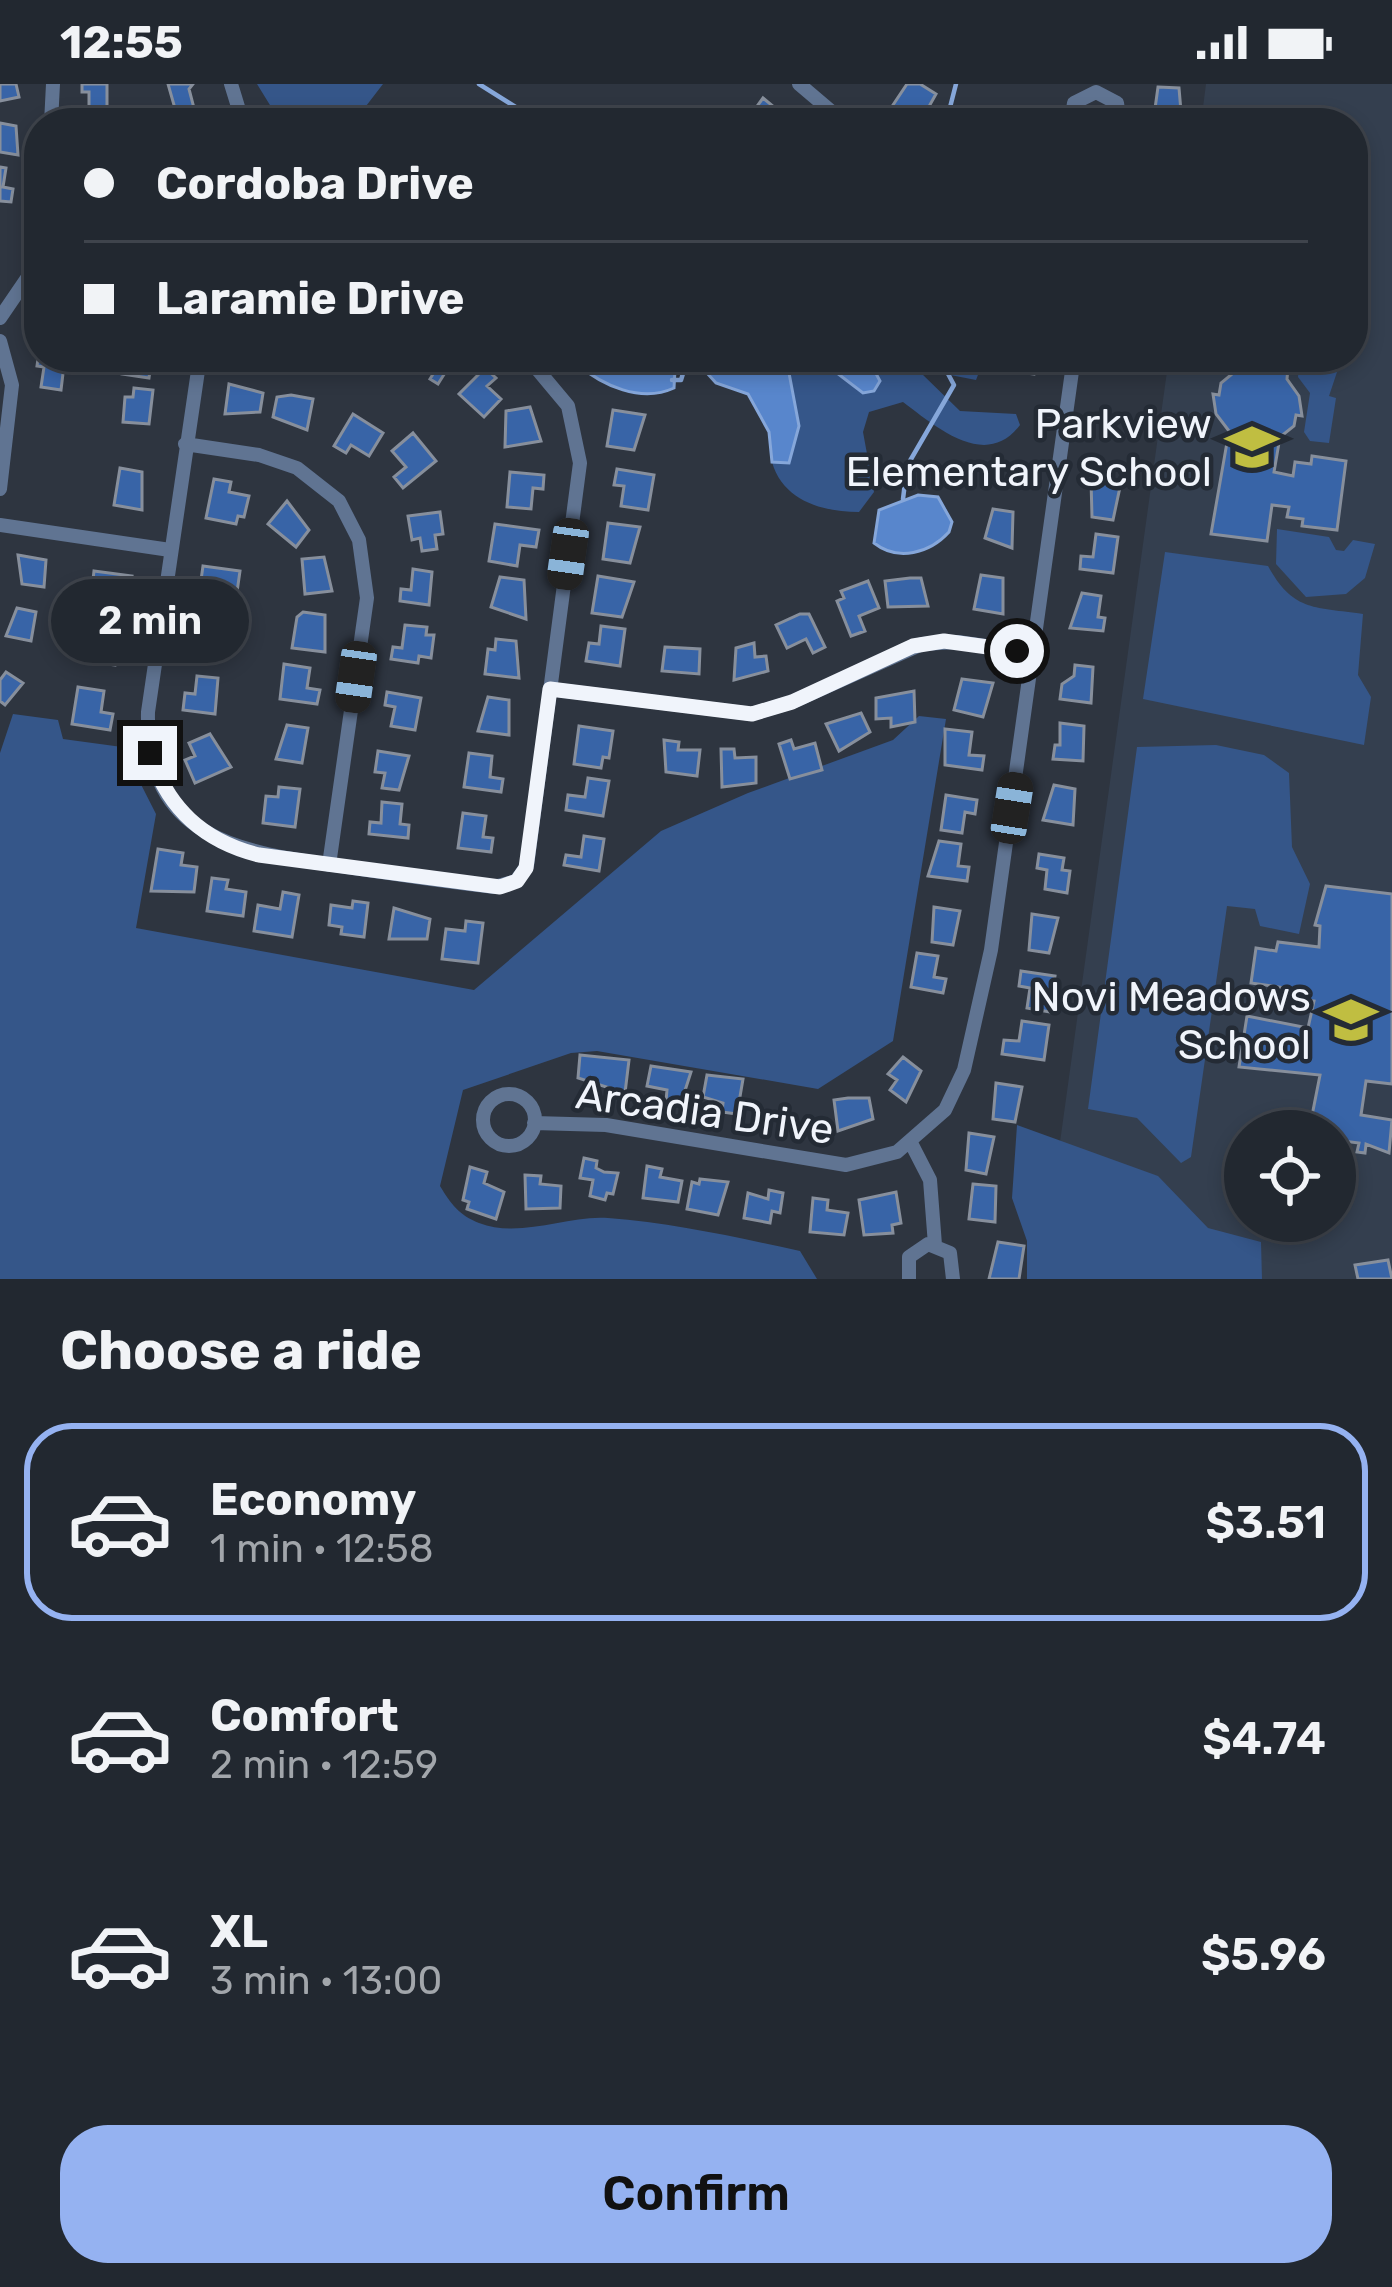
<!DOCTYPE html>
<html lang="en">
<head>
<meta charset="utf-8">
<style>
  :root { --surface:#222830; --page:#2a3038; --text:#f1f3f6; --muted:#a2a6ab; --line:#3f444c; --accent:#95b2f1 }
  body { margin:0; font-family:Rubik,sans-serif; background:var(--page); color:var(--text); height:100vh; display:flex; flex-direction:column; font-size:45px; white-space:nowrap }
  * { box-sizing:border-box; margin:0 }
  p { font-size:39px; color:var(--muted) }
  .icon { flex:none; width:66px; height:66px; fill:none; stroke:currentColor; stroke-width:2; stroke-linecap:round; stroke-linejoin:round }
  .map { position:relative; height:1195px; overflow:hidden }
  .drawer { display:flex; flex-direction:column; background:var(--surface); flex:1 }
  .drawer>* { flex:none }
  .hud { position:absolute; left:24px; top:24px; width:1344px; height:264px; border-radius:48px; box-shadow:0 6px 18px #0003,0 0 0 3px var(--line); display:grid; align-content:center; height:264px; padding:0 60px; background:var(--surface) }
  .fabs { position:absolute; left:1224px; top:1026px; display:grid; gap:24px }
  .fabs a { display:grid; place-items:center; width:132px; height:132px; border-radius:50%; background:var(--surface); box-shadow:0 6px 18px #0003,0 0 0 3px var(--line); font-size:60px }
  .end { position:absolute; width:54px; height:54px; margin:-27px; border:15px solid #f0f4fb; background:#111; box-shadow:0 0 0 6px #111 }
  .from { border-radius:50% }
  .bubble { position:absolute; height:84px; border-radius:42px; background:var(--surface); box-shadow:0 6px 18px #0003,0 0 0 3px var(--line); font-size:39px; font-weight:600; line-height:84px; text-align:center }
  .car { position:absolute; width:36px; height:72px; margin:-36px -18px; border-radius:15px; box-shadow:0 0 9px 3px #0007; background:linear-gradient(#222 24%,#8ab4d8 0 40%,#222 0 76%,#8ab4d8 0 86%,#222 0) }
  .hud b { display:flex; align-items:center; gap:42px; height:114px; font-size:45px }
  .hud b+b { border-top:3px solid var(--line) }
  .hud i { width:30px; height:30px; background:var(--text) }
  ul { padding:0; list-style:none }
  li { display:flex; align-items:center; gap:36px; height:198px; margin:0 24px 18px; padding:0 36px; border:6px solid transparent; border-radius:48px }
  li div { flex:1 }
  li b { display:block; font-size:45px }
  li em { font-style:normal; font-weight:600 }
  li.on { border-color:var(--accent) }
  li>.icon { width:108px; height:108px; stroke-width:1.5 }
  h2 { padding:0 60px; font-size:54px; line-height:144px }
  .primary-button { display:flex; gap:24px; margin-top:auto; padding:24px 60px }
  .primary-button a { flex:1; height:138px; border-radius:48px; background:var(--accent); color:#111; font-size:48px; font-weight:600; line-height:138px; text-align:center }
  .status { display:flex; justify-content:space-between; align-items:center; height:84px; padding:0 60px; background:var(--surface); direction:ltr }
  .status svg { height:33px; fill:currentColor }
  .map>svg:first-child { display:block }
</style>
</head>
<body>
<div class="status"><b>12:55</b><svg viewBox="0 0 49 12"><path d="M0 12V9h3v3zM5 12V6h3v6zM10 12V3h3v9zM15 12V0h3v12zM26 1h20v11H26zM47 4h2v5h-2z"/></svg></div>
<div class="map">
<svg width="1392" height="1195" viewBox="0 0 1392 1195">
  <rect width="100%" height="100%" fill="#2e3540"/>
  <path fill="#343f4f" fill-rule="evenodd" d="M1206,0h186v1195h-351l128,-922h184v-234h-152zM1245,1047h90v90h-90z"/>
  <path fill="#355689" d="M257,0h126l-30,39h-72z
    M786,273l88,7 -7,-7h118l-9,23 -36,-7 -20,-13 1,13 39,38 56,3 4,11c-34,46 -85,1 -117,-23l-34,10 -6,20 11,60 -15,20c-36,0 -76,-11 -87,-50l17,1 10,-37z
    M1300,273h42l-13,39 7,2 -7,45 -19,-2 -6,-9 6,-39 -12,-16z
    M1277,445l52,8 7,13 8,1 9,-11 22,4 -10,34 -19,16 -40,3 -30,-33z
    M1165,468l103,14c25,46 47,41 95,48l-5,61 13,22 -7,48 -221,-46z
    M13,630l45,6 5,19 59,8 34,67 -20,114 338,62 187,-159 87,-38 145,-53 26,-24 27,3 -53,322 -75,48 -221,-38 -26,2 -108,37 -23,96c11,18 19,29 39,37 42,16 87,-8 129,-5 65,5 128,19 192,33l17,28h-817v-526z
    M1216,661l48,10 25,18 3,74 18,37 -11,50 -39,-8 -5,-17 -28,-3 -36,251 -10,6 -44,-45 -49,-9 49,-362z
    M1017,1041l141,51 50,52 53,14 1,37h-235v-38l-15,-43z"/>
  <path fill="#5886cc" stroke="#86a7da" stroke-width="3" d="M581,273h85l9,13 -1,18c-33,15 -71,-2 -97,-24z
    M710,273h30l12,13 2,-13h32l13,69 -10,37 -17,-1 -3,-30 -21,-38 -32,-11 -9,-10z
    M827,273h40l13,24 -6,10 -11,2 -30,-23z
    M918,411l20,2 14,25 -3,10c-19,21 -51,30 -75,11l5,-33z"/>
  <g fill="none" stroke-linecap="round" stroke-linejoin="round">
    <path stroke="#86a7da" stroke-width="4.5" d="M479,0l62,39
      M946,39l10,-39
      M672,296h9l7,-23
      M903,415l4,-33 47,-81 -15,-28"/>
  </g>
  <path fill="#3864a7" stroke="#878f9c" stroke-width="3" d="M0,0h16l3,13 -19,4z
    M82,0h25v28h-18v-20h-7z
    M168,0h25l-4,5 5,19 -18,4z
    M907,0h13l16,10 -14,25 -31,-11z
    M1158,3l21,1 3,35h-29z
    M763,14l11,9 -4,6 12,10h-37z
    M0,39l16,3 2,29 -18,-3z
    M0,83l6,1 -3,19 10,2 -2,13 -11,-1z
    M39,268v5h26l-4,33 -20,-3 3,-20 -7,-1z
    M125,273h27l-3,21 -27,-4z
    M413,273h42l-17,27 -8,-5 5,-8z
    M1037,273l-3,17 -21,-3 2,-12 -7,-1z
    M1238,273h51l-2,22 12,17 3,20 -6,-1 -2,11 -14,11 -6,35 19,4 2,-14 16,2 1,-8 34,5 -9,69 -35,-4 1,-7 -16,-2 2,-10 -17,-2 -5,36 -56,-7 18,-103 -13,-17 -3,-20 6,1 2,-12 16,-13z
    M485,284l11,10 -9,8 14,13 -17,18 -25,-23z
    M229,300l34,9 -3,19 -35,2z
    M134,304l19,2 -4,34 -26,-2 2,-25h8z
    M291,311l22,4 -6,31 -34,-13 4,-20z
    M530,323l11,34 -36,6 1,-36z
    M613,326l32,5 -11,35 -27,-4z
    M353,330l30,19 -14,23 -18,-11 -5,8 -12,-7z
    M413,349l23,28 -33,27 -9,-11 12,-10 -14,-16z
    M120,384l22,4v38l-28,-5z
    M617,385l37,6 -6,35 -27,-4 3,-20 -10,-1z
    M510,388l34,3 -1,14 -10,-1 -2,21 -24,-2z
    M214,395l17,3 -2,10 20,4 -5,21 -6,-1 -2,8 -30,-6z
    M1091,396l29,7 -7,33 -21,-3z
    M287,417l22,29 -13,17 -28,-23z
    M993,425l20,3 -1,36 -27,-10z
    M440,428l3,22 -8,1 2,14 -15,2 -2,-13 -8,2 -4,-24z
    M608,439l32,4 -10,36 -27,-4z
    M495,440l44,6 -3,17 -16,-2 -3,21 -28,-5z
    M1096,450l22,3 -5,36 -33,-4 1,-13 12,1z
    M18,471l28,5 -2,27 -22,-3z
    M324,473l8,34 -27,3 -3,-35z
    M203,482l37,5 -5,35 -28,-4 3,-20 -9,-2z
    M413,485l19,3 -3,33 -29,-4 1,-12 10,1z
    M94,487l38,5 -3,18 -10,-1 -2,16 -27,-4z
    M981,491l22,3v36l-29,-5z
    M598,492l36,6 -12,35 -30,-4z
    M500,493l24,3 2,39 -35,-12z
    M910,494h11l7,28 -40,1 -3,-26z
    M868,497l11,27 -20,8 6,15 -14,5 -14,-35 7,-3 -3,-7z
    M1082,509l19,3 -3,21 7,1 -2,13 -33,-3z
    M17,524l19,4 -5,29 -25,-5z
    M303,528l22,3v37l-33,-4 5,-31z
    M800,530h9l16,33 -12,6 -7,-14 -19,9 -11,-23z
    M211,534l22,3 -4,35 -39,-5 2,-15 16,2z
    M405,541l22,2 -1,8h8l-3,23 -12,-2 -1,7 -27,-4 2,-12 9,1z
    M601,542l24,3 -5,37 -34,-5 3,-18 10,1z
    M99,545l21,2 -5,34 -28,-4 3,-23h7z
    M496,555l20,2 3,37 -34,-4 3,-25 7,1z
    M754,559l1,14 11,-1 2,15 -34,9 2,-32z
    M665,563l35,2 -1,25 -37,-3z
    M284,580l26,4 -3,20 13,2 -3,14 -37,-5z
    M1075,581l18,2 -2,36 -31,-4 2,-15 12,-8z
    M6,588l17,11 -18,22 -5,-4v-21z
    M197,592l21,2 -3,36 -32,-4 2,-17 10,1z
    M962,595l31,4 -10,34 -29,-7z
    M78,603l26,4 -3,21 12,2 -3,16 -38,-6z
    M914,607l1,31 -24,5v-9l-15,1v-21z
    M387,608l34,6 -6,32 -24,-4 4,-19 -10,-2z
    M488,613l21,3v35l-31,-4z
    M861,629l9,19 -31,19 -13,-27z
    M1060,639l24,3 -1,35 -30,-2 2,-14h5z
    M287,641l21,3 -6,35 -26,-4z
    M579,642l34,5 -4,27 -6,-1 -2,11 -27,-4z
    M945,645l27,3 -3,23 15,1 -2,14 -37,-5z
    M210,650l21,33 -36,16 -10,-23 10,-4 -6,-13z
    M664,656l15,2 -1,8h22l-3,26 -31,-4z
    M791,656l3,9 21,-6 7,27 -32,9 -11,-35z
    M721,665h13l1,9 21,-1v26l-34,4z
    M378,667l31,5 -10,34 -17,-2 3,-15 -10,-1z
    M469,669l23,3 -2,21 13,2 -2,13 -37,-5z
    M588,694l21,3 -6,35 -37,-6 2,-15 17,2z
    M1054,701l21,4 -2,36 -30,-5z
    M279,703l21,2 -5,38 -32,-4 3,-27 12,1z
    M946,711l31,5 -2,14 -10,-2 -3,21 -21,-3z
    M382,718l20,2 -2,20 9,1 -1,13 -39,-4 1,-12 11,1z
    M463,729l23,3 -3,21 10,1 -2,14 -33,-4z
    M584,752l20,3 -5,32 -35,-6 2,-10 15,2z
    M939,757l22,3 -3,22 11,1 -2,14 -39,-5z
    M158,765l25,4 -2,12 16,2 -3,25 -43,-1z
    M1039,770l25,4 -2,12 8,1 -3,22 -22,-4 2,-19 -10,-2z
    M212,794l16,2 -2,9 20,3 -3,24 -36,-5z
    M1326,802l66,8v190l-26,-3 -5,34 31,5 -3,33 -23,-9 -1,9 -8,-1 2,-9 -24,-3v-9h-26l11,-56 -81,-8 8,-51 61,12 6,-27 -30,-4 1,-9 -34,-5 5,-35 20,3 2,-9 41,5 1,-21 -5,-1z
    M283,808l16,3 -7,42 -38,-6 4,-26 22,4z
    M353,817l15,2 -4,34 -23,-3 1,-7 -13,-2 2,-20 21,3z
    M934,823l26,4 -7,34 -21,-3z
    M394,824l36,11 -3,20h-38z
    M1032,830l26,4 -9,35 -20,-3z
    M466,837l17,2 -5,40 -36,-4 4,-30 19,2z
    M917,869l21,3 -4,21 12,2 -3,14 -32,-6z
    M1021,887l34,5 -5,36 -23,-4 3,-20 -11,-2z
    M1022,937l27,4 -5,35 -42,-6 2,-14 15,1z
    M580,971l49,5 -4,33 -47,-15z
    M903,973l18,14 -15,31 -16,-12 7,-10 -9,-6z
    M651,982l40,6 -10,31 -15,-2 1,-11 -20,-4z
    M707,991l36,4 -6,35 -15,-2 1,-9 -20,-6z
    M996,999l26,4 -7,35 -22,-3z
    M848,1014h21l4,21 -35,12 -4,-31z
    M969,1049l25,4 -8,37 -20,-4z
    M584,1074l13,3 -1,7 8,4 14,1 -5,21 -6,-1 -2,7 -15,-4 3,-16 -13,-2z
    M647,1082l15,3 -2,8 22,4 -4,21 -35,-4z
    M470,1083l17,5 -3,11 20,9 -8,27 -29,-10 2,-7 -6,-2z
    M525,1091l16,1 -1,8 21,2 -1,22 -34,1z
    M700,1095l28,3 -10,33 -31,-6 5,-27 7,2z
    M973,1100l23,2 -1,36 -26,-3z
    M769,1106l14,3 -3,20 -8,-2 -2,12 -26,-5 4,-25 20,6z
    M896,1108l5,31 -9,2 1,8 -29,2 -5,-35z
    M813,1114l15,2 -1,10 21,3 -4,22 -34,-3z
    M998,1158l26,4 -5,33h-30z
    M1388,1176l4,19h-34l-3,-14z"/>
  <g fill="none" stroke-linecap="round" stroke-linejoin="round">
    <path stroke="#607492" stroke-width="14" d="M231,0l12,39
      M799,0l46,39
      M51,39l2,-39
      M1071,39l3,-20 22,-11 21,11 3,20
      M0,234l30,-44 9,-66
      M0,257l12,44 -12,104
      M200,273l-52,355c-3,130 97,141 199,155 49,7 98,15 147,20l22,-6 11,-15 53,-403 -12,-57 -41,-49
      M185,360l74,11 38,13 42,33 20,39 8,58 -38,267
      M0,441l170,25
      M550,605l202,25 40,-12 130,-58 36,-2 75,11
      M483 1036a26 26 0 1 1 52 0a26 26 0 1 1-52 0Z
      M534,1039l72,2 240,40 51,-13 48,-42 19,-40 27,-120 83,-593
      M911,1059l19,37 5,65
      M909,1195v-22l19,-13 22,9 3,26"/>
  </g>
  <g fill="none" stroke-linecap="round" stroke-linejoin="round">
    <path stroke="#f0f4fb" stroke-width="15" d="M150,669c17,55 53,88 109,102l241,32 17,-6 9,-13 24,-179 202,25 40,-12 121,-56 31,-5 73,10"/>
  </g>
  <defs>
    <g id="school-bare" transform="scale(4.14)"><path d="M0-5L7-2L0 1L-7-2ZM-4 1L0 2.5L4 1V4Q0 6-4 4Z" fill="#c0be41" stroke="#242b35" stroke-width="2.5" paint-order="stroke"/></g>
  </defs>
  <g fill-rule="evenodd">
    <use href="#school-bare" x="1252" y="363"/>
    <use href="#school-bare" x="1351" y="936"/>
  </g>
  <g text-anchor="middle" stroke-width="9" stroke-linejoin="round" paint-order="stroke">
    <g font-size="42" fill="#f0f4fb" stroke="#242b35" text-anchor="end">
      <text x="1212" y="354">Parkview<tspan x="1212" dy="48">Elementary School</tspan></text>
      <text x="1311" y="927">Novi Meadows<tspan x="1311" dy="48">School</tspan></text>
    </g>
    <g font-size="42" fill="#f0f4fb" stroke="#242b35">
      <text transform="translate(705 1027) rotate(8)" y="15">Arcadia Drive</text>
    </g>
  </g>
</svg>
<div class="fabs">
<a><svg class="icon" aria-label="locate" viewBox="0 0 24 24"><circle cx="12" cy="12" r="6"/><path d="M12 2v4M12 18v4M2 12h4M18 12h4"/></svg></a>
</div>
<i class="end from" style="left:1017px;top:567px"></i>
<i class="end" style="left:150px;top:669px"></i>
<div class="bubble" style="left:51px;top:495px;width:198px">2 min</div>
<i class="car" style="left:568px;top:470px;rotate:188deg"></i>
<i class="car" style="left:356px;top:593px;rotate:188deg"></i>
<i class="car" style="left:1012px;top:724px;rotate:9deg"></i>
<div class="hud">
<b><i class="from"></i>Cordoba Drive</b>
<b><i></i>Laramie Drive</b>
</div>
</div>
<section class="drawer">
<h2>Choose a ride</h2>
<ul>
<li class="on"><svg class="icon" aria-label="car" viewBox="0 0 24 24"><path d="M5 17H2v-5l4-1 3-4h7l3 4 3 1v5h-3M9 17h6M6 11h13"/><circle cx="7" cy="17" r="2"/><circle cx="17" cy="17" r="2"/></svg><div><b>Economy</b><p>1 min · 12:58</p></div><em>$3.51</em></li>
<li><svg class="icon" aria-label="car" viewBox="0 0 24 24"><path d="M5 17H2v-5l4-1 3-4h7l3 4 3 1v5h-3M9 17h6M6 11h13"/><circle cx="7" cy="17" r="2"/><circle cx="17" cy="17" r="2"/></svg><div><b>Comfort</b><p>2 min · 12:59</p></div><em>$4.74</em></li>
<li><svg class="icon" aria-label="car" viewBox="0 0 24 24"><path d="M5 17H2v-5l4-1 3-4h7l3 4 3 1v5h-3M9 17h6M6 11h13"/><circle cx="7" cy="17" r="2"/><circle cx="17" cy="17" r="2"/></svg><div><b>XL</b><p>3 min · 13:00</p></div><em>$5.96</em></li>
</ul>
<div class="primary-button"><a>Confirm</a></div>
</section>
</body>
</html>
